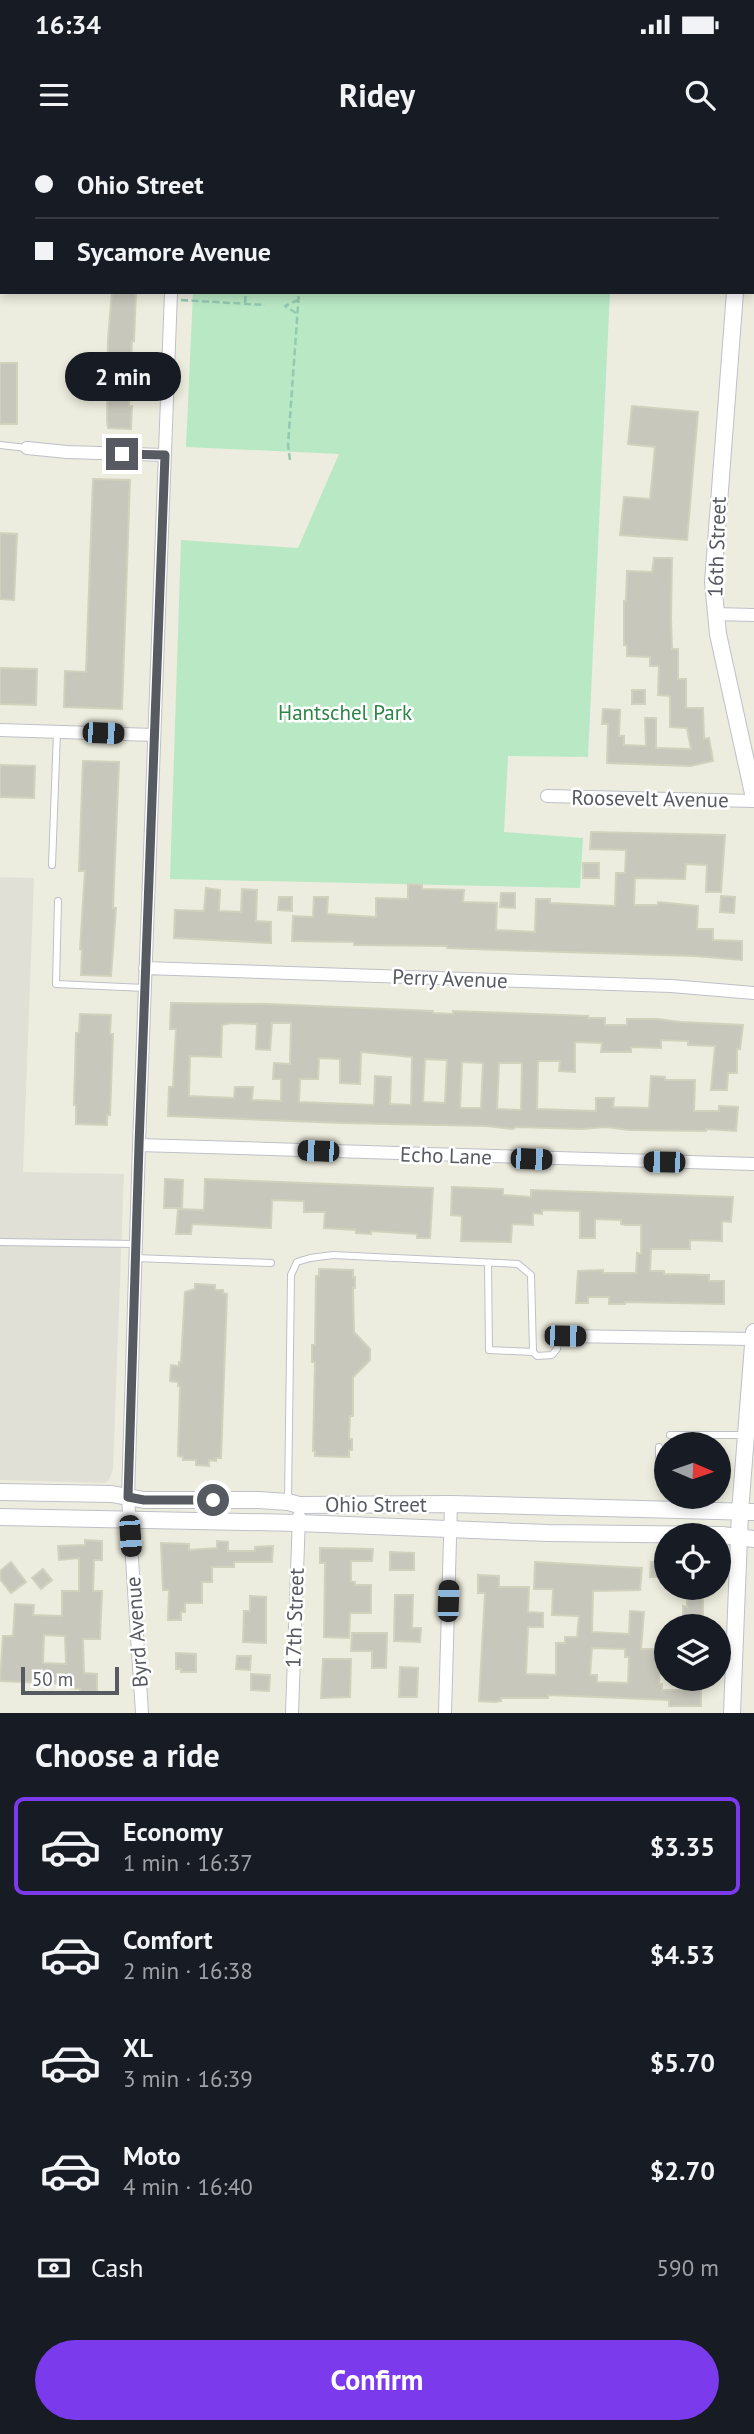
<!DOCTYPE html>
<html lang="en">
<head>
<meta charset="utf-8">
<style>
  :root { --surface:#171b24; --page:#242831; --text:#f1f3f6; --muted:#9ea1a6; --line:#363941; --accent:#7c3aed }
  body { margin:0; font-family:"PT Sans",sans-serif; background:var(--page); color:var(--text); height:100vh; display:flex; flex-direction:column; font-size:26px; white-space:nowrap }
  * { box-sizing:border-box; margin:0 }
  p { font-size:23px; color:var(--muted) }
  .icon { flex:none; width:38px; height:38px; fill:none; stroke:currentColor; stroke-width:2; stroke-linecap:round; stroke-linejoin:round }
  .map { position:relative; height:1573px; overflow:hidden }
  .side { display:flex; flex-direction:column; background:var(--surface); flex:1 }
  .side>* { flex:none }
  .banner { position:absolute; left:0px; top:0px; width:754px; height:154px; box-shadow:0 4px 10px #0003; display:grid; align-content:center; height:154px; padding:0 35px; background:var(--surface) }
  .needle { width:46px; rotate:92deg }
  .buttons { position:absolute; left:654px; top:1292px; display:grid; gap:14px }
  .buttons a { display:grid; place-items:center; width:77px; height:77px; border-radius:50%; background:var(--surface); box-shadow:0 4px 10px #0003; font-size:35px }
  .scale { position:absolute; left:21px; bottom:18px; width:98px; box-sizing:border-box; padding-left:7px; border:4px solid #585a62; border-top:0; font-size:19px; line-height:24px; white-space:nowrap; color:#585a62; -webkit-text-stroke:5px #fff; paint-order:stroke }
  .end { position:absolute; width:32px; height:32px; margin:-16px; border:9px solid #585a62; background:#fff; box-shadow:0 0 0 4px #fff }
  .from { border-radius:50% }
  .bubble { position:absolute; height:49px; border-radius:24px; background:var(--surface); box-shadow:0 4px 10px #0003; font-size:23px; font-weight:600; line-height:49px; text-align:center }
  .car { position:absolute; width:21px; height:42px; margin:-21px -10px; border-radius:9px; box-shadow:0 0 5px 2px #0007; background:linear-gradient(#222 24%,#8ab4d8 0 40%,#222 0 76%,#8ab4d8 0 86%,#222 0) }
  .banner b { display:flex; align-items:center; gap:24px; height:66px; font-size:26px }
  .banner b+b { border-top:2px solid var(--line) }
  .banner i { width:18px; height:18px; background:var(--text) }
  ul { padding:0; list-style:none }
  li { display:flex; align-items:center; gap:21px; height:98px; margin:0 14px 10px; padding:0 21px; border:4px solid transparent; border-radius:10px }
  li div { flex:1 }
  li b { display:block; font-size:26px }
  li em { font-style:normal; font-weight:600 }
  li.current { border-color:var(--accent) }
  li>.icon { width:63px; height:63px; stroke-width:1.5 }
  h2 { padding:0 35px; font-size:32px; line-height:84px }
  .pay { display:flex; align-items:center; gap:18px; height:77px; padding:0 35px; font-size:26px }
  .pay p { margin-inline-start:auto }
  .cta { display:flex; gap:14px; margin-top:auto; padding:14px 35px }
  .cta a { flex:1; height:80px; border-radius:42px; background:var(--accent); color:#fff; font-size:28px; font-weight:600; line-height:80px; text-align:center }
  .status { display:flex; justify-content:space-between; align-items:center; height:49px; padding:0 35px; background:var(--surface); direction:ltr }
  .status svg { height:19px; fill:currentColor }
  header { display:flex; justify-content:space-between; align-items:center; height:91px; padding:0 35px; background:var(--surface); font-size:32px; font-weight:600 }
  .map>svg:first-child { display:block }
</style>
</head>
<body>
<div class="status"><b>16:34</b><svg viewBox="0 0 49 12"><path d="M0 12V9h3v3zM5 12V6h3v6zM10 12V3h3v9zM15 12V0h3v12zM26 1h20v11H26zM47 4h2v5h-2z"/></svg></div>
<header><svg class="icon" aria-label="menu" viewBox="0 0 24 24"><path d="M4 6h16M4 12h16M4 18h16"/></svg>Ridey<svg class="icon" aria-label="search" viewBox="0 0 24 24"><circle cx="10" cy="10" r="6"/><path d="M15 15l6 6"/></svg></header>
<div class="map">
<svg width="754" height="1573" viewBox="0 0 754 1573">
  <rect width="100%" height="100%" fill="#ededdf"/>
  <path fill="#e0e0d7" d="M0,737l34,1 -11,294 101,2 -11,296 -4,10 -4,3 -105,-3z"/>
  <path fill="#b9e8c4" d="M193,152h417l-22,465 -80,-1 -4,76 79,6 -3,50 -410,-9 11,-339 117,8 41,-94 -153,-7z"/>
  <path fill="#c7c7bc" stroke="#d2d1bd" stroke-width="2" fill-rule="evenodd" d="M112,152h24l-2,49h-2l-1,21h2l-4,44h3l-1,23 -23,-1 -1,-7 1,-82z
    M0,223h17v61h-17z
    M632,266l66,6 -11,128 -67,-5 4,-38 26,2 5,-52 -27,-3z
    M93,339l37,1 -8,229 -58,-2 1,-36 21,1z
    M0,393l17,1 -3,66 -14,-1z
    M654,418h18l-1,60 1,31h6v30h8v29h17l1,31 5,-1 4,23 -23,5 -83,-3 1,-39h-6l1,-15 17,1 -1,26h5v9l22,1 -1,-28h11v30l35,1 -4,-21 -17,-1v-31l-12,-1 1,-29h-9v-9l-23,-1v-11h-3v-44h2l1,-30 25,1z
    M0,528l37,1 -1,36 -36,-1z
    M632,550h13v14h-13z
    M83,621l36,1 -6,146h3l-5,68 -30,-1 1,-25 -2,-1 5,-78h-6z
    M0,625l35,1 -1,32 -34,-1z
    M591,692l134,3 -4,57h-15l1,-27 -21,-1 -1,15 -50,-1 -1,27h24v-3l40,4 -1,23h16v11l29,1v19l-48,-4 -222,-7 -25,-1v-2l-93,-1v-3l-62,-1 1,-25 20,1 1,-20h14l-1,17 49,3v-19l32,1v-15l14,1v4l42,1 -1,12 34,1 -1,27 39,2 1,-33h14v4l65,3 1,-33h9l1,-23 -36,-1z
    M583,723h16v15h-16z
    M206,748l14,2 -1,21 22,1 1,-23 15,1 -1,31 15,1v21l-97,-5 1,-28 29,1z
    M501,753h14v15l-15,-1z
    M721,756l14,1 -1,16 -14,-1z
    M279,757h13v14l-14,-1z
    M171,863l97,1 165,7v2l20,1v-3l135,5v2h17v7h22v-6h30l24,3 62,3 -3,24h-3v24h-9l-1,17h-16l4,-44 -27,-1v-4l-27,-1v8l-30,-1v5h-30l1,-9 -27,-1v30l-16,-1 1,-10h-22l-1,48 59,2v-13h18l-1,9 36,1 2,-32 14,1v3h30l-1,31h25v-5l19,1 -2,24 -30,-2v2l-76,-1 -25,-3 -22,2 -67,-2 -3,2 -26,-3 -145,-3 -174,-7 1,-29h4l3,-58h-6zM232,883l25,1 -1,25 14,1 2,-27h19l-1,41 -16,-1 -1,16h8v22l-29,-1 1,-13h-18l-1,11 -45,-2 1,-40 31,1 1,-32zM361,912l51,5 -1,48 -21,-1 1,-27 -16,-1 -1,29 -75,-3 1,-23h18l1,-21 21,1v24l20,1zM425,919l22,1 -2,43 -22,-1zM462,922l21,1 -2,45h-21zM499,923h23l-1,47 -24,-1z
    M80,874l31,1 -1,19h3l-3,81h-3v10l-31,-1v-19h-2l2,-72h3z
    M165,1039l18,1 -1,28h-18z
    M205,1039l228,9 -3,50h-13v-4l-46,-3v3l-15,-1v-3l-32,-2 1,-16h-21v-11l-32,-1 -1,28 -79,-4 -1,10h-15l2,-25 26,1z
    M452,1047l51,2v6l28,2v-7l202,7 -2,25 -9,-1v20l-32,-1v9h-39l-1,22h14v3l45,1v6h15v23l-99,-2v2h-16v-7h-21v6h-12l2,-32 25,-1v3h33l1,-20 4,1v-29h-16l-4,-1v-4l-26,-1v19h-15v-27l-38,-1v4l-9,-1v12l-21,-1 -1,18 -50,-1 1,-25 -11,-1z
    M319,1129l34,1v7h2v11h-2l1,44 16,17v11l-17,17v39h-3l-1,23h3v11h-3v7l-34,-1v-5h-2l2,-89h-3v-17h3l1,-69h3z
    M195,1144l20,1v5h8v3l4,1 -6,164h-5v3l-7,-1v6l-13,-1v-5h-13v-3l-5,-1 2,-70h-2v-4l-8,-1 1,-16 8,1v-4h2l4,-70 10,-3z
    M85,1400l17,1v19h-8l-1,31h9l-2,48h-17l1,34 13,1v18h-17v-3l-10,-1v-4l-70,-3 3,-45h10l2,-32 19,1 -1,10 29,1v-25h17v-33l-20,2 -1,-14 27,-1zM44,1495l21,1 1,28 -23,-1z
    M217,1401l11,1v9h27v-4l18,-1 -1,16h-38v5h-22v15h-10v21h-17v9h-4v8h-13l1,-30h-6l-2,-47 28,1v6l28,-2z
    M320,1408l53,1 -1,12h-21v21h4v3h16v28h-21l-1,25 -25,-1 1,-74h-5z
    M390,1412l24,1v17h-24z
    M11,1422l15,20 -15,11 -11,-14v-8z
    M535,1422l107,6 -2,22 -47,1 -1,41 37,2 1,-23 14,1 -3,37h20l-2,35h3v6h39v16h-32v-6l-121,-5v3h-47v3l-6,1 -16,-1 6,-108h-7v-18l21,1v11h30l-1,25 15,1v14h-15l-2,47 30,1v-32h9v-6h12l2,-21 -27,-1 1,-26h-19zM592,1508l33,1v8h4l-1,26 -31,-1v-7h-7z
    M651,1422l14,1 -1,14h-14z
    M43,1429l9,11 -11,9 -9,-11z
    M689,1447h14v39h-15v-8h-5v-12l4,1v-16h2z
    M395,1455h18l-1,33h9l-1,14 -26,-1z
    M250,1456l16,1v46l-23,-1 1,-31h6z
    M352,1493h35l-1,35h-14v-17h-21z
    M176,1513l20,1v18h-15v-3h-5z
    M237,1516h14l-1,14 -14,-1z
    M323,1519h28l-1,38 -29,1z
    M400,1527l18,1 -1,29h-18z
    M251,1534l19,1 -1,16 -18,-1z"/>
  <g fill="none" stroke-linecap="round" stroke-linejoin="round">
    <g stroke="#bec0c8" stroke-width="8">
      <path id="service" d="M40,2v-2
        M0,305l27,3
        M52,725l5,-133
        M58,761l-2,83 89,4
        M0,1102l136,2
        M135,1118l136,5
        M488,1123l1,87 44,2
        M670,1295h21
        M690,1304l1,-9h53
        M659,1307v15l8,1
        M288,1360l3,-225 6,-13 13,-4 23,-3 185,9 13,11 2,77 4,4 15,-1 5,-6 1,-11 6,-2"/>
    </g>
    <g stroke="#bec0c8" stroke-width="14">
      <path id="minor" d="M177,2v-2
        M0,21h2
        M27,308l40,4 98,3
        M715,474l39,1
        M0,590l154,5
        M547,656l207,5
        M145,828l526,18 83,7
        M139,1005l615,19
        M565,1196l188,3
        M142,1573l-14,-216 11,-352 32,-853
        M292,1573l7,-197
        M445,1573l6,-209"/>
    </g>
    <g stroke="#bec0c8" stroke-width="18">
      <path id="tertiary" d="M747,2v-2
        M735,152l-22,290 5,52 36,164
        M0,1352l112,2 32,6h115l29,2 11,3 152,-1 303,8
        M0,1377l298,6 250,10 174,2 32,4
        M732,1573l8,-201 14,-180"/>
    </g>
    <path stroke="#92c9af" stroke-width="2.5" stroke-dasharray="7 3.5" stroke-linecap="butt" d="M370,2v-2
      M555,2v-2
      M181,160l84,5
      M245,163l1,-11
      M296,173l-11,-7 13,-6
      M290,320l-2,-15 11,-153"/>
    <use href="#service" stroke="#fff" stroke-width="6"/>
    <use href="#minor" stroke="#fff" stroke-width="12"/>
    <use href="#tertiary" stroke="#fff" stroke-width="16"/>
  </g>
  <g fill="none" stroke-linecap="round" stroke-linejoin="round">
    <path stroke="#585a62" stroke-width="9" d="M122,314l43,1 -26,690 -11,352 16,3h69"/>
  </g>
  <g text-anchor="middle" stroke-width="5" stroke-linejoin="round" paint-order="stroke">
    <g font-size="21" fill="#585a62" stroke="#fff">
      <text transform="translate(717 407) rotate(-88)" y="7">16th Street</text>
      <text transform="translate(650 659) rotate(1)" y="7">Roosevelt Avenue</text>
      <text transform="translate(450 839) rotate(2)" y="7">Perry Avenue</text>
      <text transform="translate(446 1016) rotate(2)" y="7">Echo Lane</text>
      <text x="376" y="1372">Ohio Street</text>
      <text transform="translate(295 1478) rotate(-88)" y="7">17th Street</text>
      <text transform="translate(137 1492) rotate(-94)" y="7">Byrd Avenue</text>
    </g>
    <g font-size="21" fill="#2d8546" stroke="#fff">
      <text x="345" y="580">Hantschel Park</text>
    </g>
  </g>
</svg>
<div class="buttons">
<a><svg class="needle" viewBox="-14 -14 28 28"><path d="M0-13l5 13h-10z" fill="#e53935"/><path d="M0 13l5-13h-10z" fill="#9ea1a6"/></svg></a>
<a><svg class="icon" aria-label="locate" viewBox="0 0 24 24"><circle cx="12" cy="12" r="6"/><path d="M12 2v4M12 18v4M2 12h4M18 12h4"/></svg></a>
<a><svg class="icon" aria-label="layers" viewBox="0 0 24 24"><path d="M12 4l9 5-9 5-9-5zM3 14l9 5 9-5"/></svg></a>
</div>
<div class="scale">50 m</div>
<i class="end from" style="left:213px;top:1360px"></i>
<i class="end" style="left:122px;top:314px"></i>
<div class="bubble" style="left:65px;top:212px;width:116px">2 min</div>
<i class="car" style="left:103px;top:593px;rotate:92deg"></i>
<i class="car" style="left:318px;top:1011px;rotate:272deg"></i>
<i class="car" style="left:531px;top:1019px;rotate:92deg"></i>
<i class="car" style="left:664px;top:1022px;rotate:271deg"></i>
<i class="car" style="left:565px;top:1196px;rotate:91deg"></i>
<i class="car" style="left:130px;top:1396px;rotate:176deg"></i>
<i class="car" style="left:448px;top:1461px;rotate:2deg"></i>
<div class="banner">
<b><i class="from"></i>Ohio Street</b>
<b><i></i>Sycamore Avenue</b>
</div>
</div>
<section class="side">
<h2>Choose a ride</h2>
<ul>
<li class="current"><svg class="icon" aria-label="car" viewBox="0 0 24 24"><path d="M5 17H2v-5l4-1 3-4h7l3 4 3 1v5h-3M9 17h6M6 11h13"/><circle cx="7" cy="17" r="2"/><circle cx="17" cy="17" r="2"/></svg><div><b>Economy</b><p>1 min · 16:37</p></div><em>$3.35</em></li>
<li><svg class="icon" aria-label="car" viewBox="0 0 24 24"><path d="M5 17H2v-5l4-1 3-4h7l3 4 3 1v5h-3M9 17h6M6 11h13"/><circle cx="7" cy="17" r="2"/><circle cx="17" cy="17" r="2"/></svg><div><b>Comfort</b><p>2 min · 16:38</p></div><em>$4.53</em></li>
<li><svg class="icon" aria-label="car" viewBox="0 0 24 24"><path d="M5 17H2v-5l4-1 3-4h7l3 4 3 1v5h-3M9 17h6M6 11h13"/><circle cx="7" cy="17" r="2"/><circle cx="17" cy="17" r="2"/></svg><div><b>XL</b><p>3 min · 16:39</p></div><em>$5.70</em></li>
<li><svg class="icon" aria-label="car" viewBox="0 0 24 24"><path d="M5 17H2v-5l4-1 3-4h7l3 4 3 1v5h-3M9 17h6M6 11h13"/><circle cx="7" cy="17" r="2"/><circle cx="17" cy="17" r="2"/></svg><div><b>Moto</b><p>4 min · 16:40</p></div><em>$2.70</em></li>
</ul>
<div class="pay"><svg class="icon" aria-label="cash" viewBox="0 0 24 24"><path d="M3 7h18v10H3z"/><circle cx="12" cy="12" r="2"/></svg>Cash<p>590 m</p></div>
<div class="cta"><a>Confirm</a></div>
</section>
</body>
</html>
